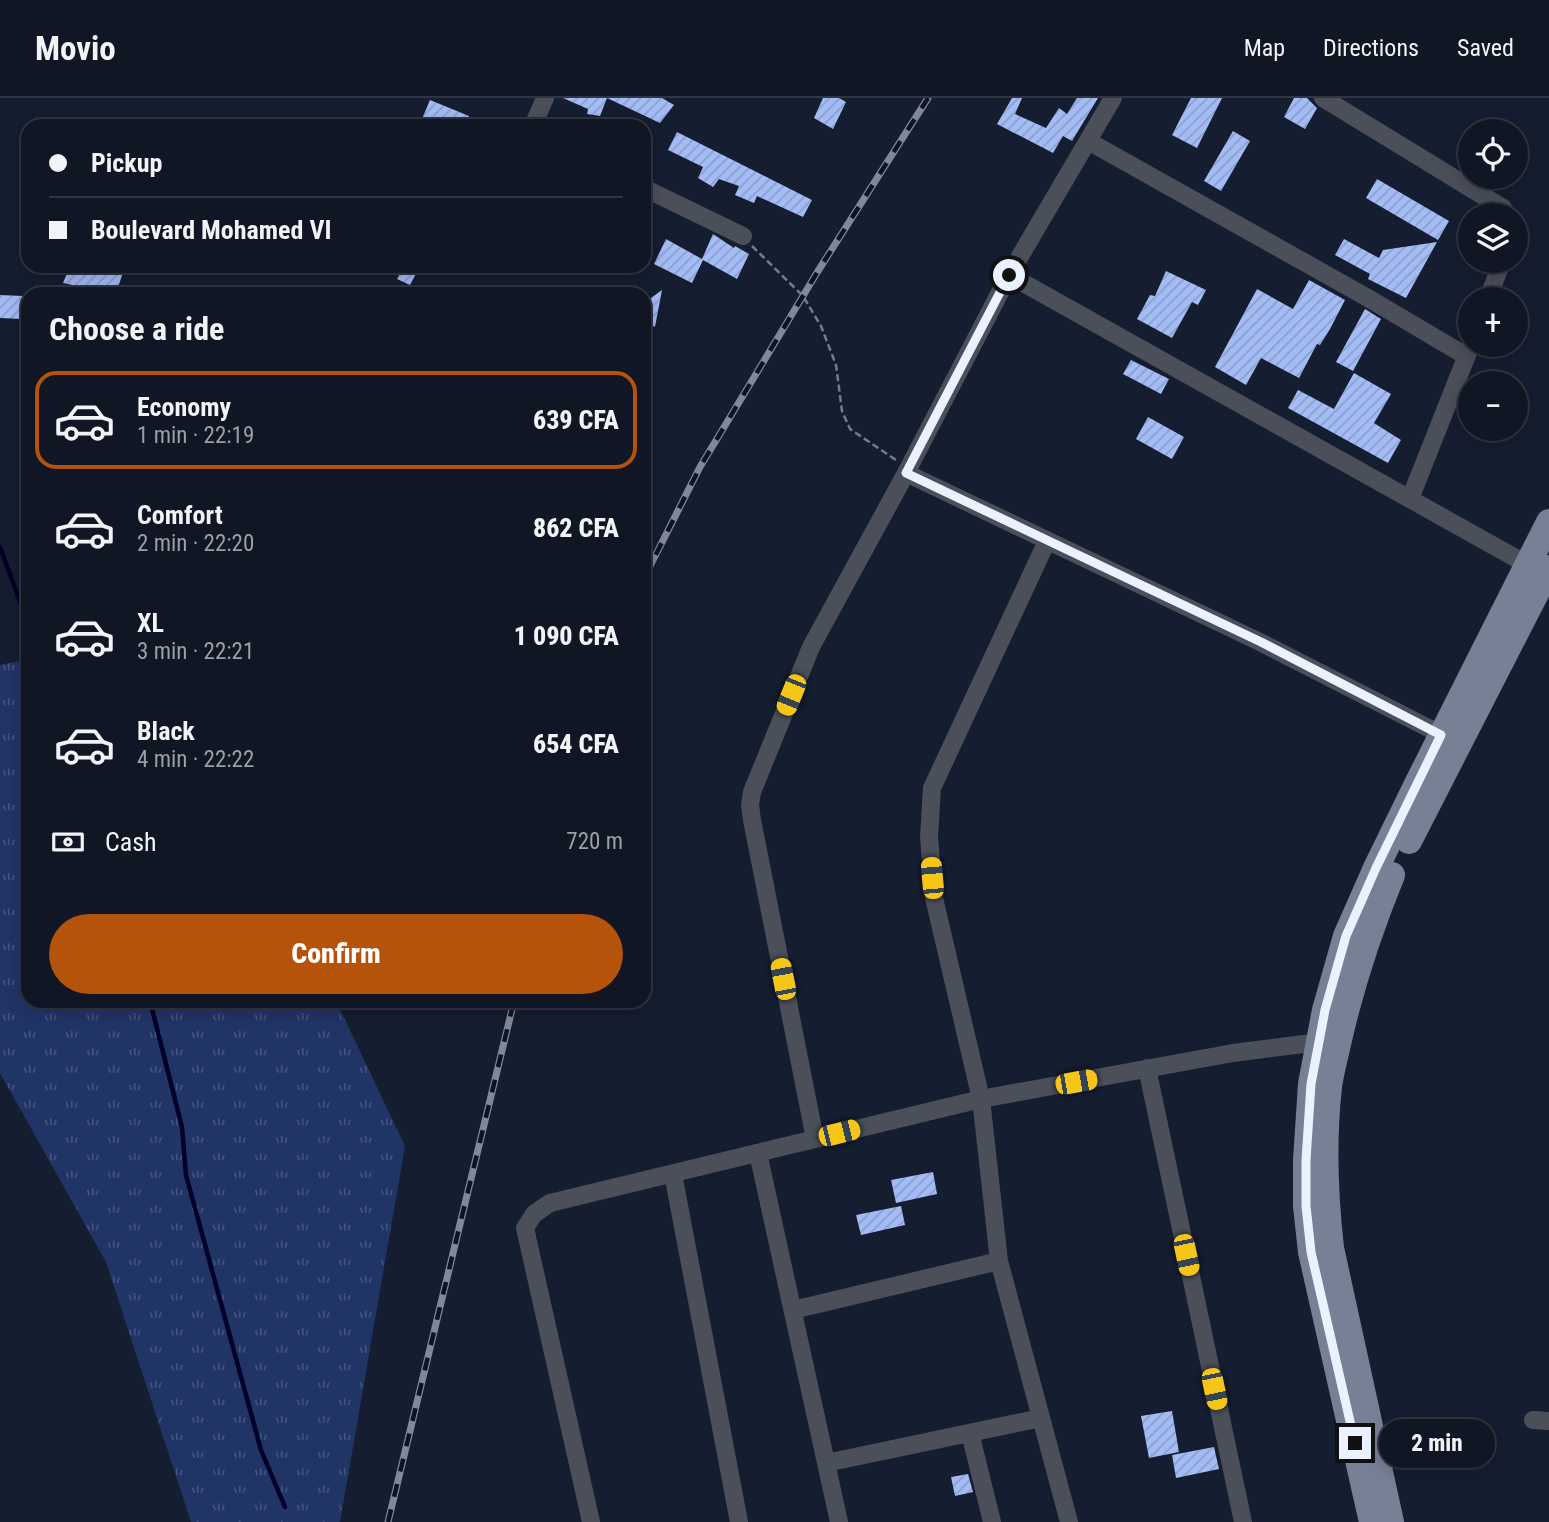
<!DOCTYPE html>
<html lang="en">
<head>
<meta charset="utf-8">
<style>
  :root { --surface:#101624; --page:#191f2c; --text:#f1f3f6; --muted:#9c9fa6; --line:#303541; --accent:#b45309 }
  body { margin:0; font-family:"Roboto Condensed",sans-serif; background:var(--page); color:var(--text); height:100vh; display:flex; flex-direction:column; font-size:26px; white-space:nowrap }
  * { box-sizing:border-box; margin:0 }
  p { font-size:23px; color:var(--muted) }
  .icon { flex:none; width:38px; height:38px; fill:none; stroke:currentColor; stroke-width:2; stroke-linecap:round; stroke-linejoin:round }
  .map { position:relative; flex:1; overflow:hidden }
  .sheet { position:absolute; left:21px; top:189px; width:630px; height:721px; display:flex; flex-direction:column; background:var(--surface); border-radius:21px; box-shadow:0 4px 18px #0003,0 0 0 2px var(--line) }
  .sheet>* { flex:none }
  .guide { position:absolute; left:21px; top:21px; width:630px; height:154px; border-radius:21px; box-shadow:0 4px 18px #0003,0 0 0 2px var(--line); display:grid; align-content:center; height:154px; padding:0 28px; background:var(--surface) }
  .controls { position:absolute; left:1458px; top:21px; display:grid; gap:14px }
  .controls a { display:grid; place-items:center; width:70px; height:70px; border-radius:50%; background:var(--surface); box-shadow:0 4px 18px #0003,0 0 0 2px var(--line); font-size:35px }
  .end { position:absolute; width:32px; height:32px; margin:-16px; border:9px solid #eaf1ff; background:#111; box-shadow:0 0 0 4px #111 }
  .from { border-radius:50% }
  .bubble { position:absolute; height:49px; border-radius:24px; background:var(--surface); box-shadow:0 4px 18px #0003,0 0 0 2px var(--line); font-size:23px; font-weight:800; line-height:49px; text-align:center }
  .car { position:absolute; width:21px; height:42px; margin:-21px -10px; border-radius:9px; box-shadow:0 0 5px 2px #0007; background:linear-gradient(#f5c518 24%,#345 0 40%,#f5c518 0 76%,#345 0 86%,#f5c518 0) }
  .guide b { display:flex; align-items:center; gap:24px; height:66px; font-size:26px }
  .guide b+b { border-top:2px solid var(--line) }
  .guide i { width:18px; height:18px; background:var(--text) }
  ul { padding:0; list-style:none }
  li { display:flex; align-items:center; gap:21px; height:98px; margin:0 14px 10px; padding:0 14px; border:4px solid transparent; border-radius:21px }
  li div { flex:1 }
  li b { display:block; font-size:26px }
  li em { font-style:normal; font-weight:800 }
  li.selected { border-color:var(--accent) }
  li>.icon { width:63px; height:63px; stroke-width:1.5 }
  h2 { padding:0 28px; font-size:32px; line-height:84px }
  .pay { display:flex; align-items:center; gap:18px; height:77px; padding:0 28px; font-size:26px }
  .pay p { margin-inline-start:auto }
  .cta { display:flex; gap:14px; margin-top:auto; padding:14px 28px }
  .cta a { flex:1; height:80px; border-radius:42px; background:var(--accent); color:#fff; font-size:28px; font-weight:800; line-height:80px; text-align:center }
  header { display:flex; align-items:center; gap:42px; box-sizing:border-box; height:98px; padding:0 35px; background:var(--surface); border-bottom:2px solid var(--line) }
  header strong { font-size:33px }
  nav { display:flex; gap:38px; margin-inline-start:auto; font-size:24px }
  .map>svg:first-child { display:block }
</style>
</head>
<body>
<header>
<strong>Movio</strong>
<nav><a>Map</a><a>Directions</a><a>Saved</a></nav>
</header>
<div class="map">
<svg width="1549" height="1424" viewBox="0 0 1549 1424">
  <defs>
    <pattern id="grass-tufts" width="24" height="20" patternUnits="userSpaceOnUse" patternTransform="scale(1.75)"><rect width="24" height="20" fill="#213466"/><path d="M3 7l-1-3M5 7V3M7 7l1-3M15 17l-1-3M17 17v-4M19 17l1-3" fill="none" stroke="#41527d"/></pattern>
    <pattern id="building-hatch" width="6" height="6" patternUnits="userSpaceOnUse" patternTransform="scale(1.75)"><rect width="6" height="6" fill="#a4bcf5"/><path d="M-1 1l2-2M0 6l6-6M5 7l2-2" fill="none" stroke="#8c9fcb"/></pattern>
  </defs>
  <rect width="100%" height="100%" fill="#151d30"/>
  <path fill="url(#grass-tufts)" d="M28,561v342h308l69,145 -65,376h-149l-85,-260 -106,-189v-408z"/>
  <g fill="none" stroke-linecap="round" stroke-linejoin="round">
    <path stroke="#010027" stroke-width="4.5" d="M0,449l28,76
      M150,903l32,126 4,48 75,275 24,57"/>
  </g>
  <path fill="url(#building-hatch)" d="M563,0h99l12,7 -14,18 -53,-25 -7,18 -13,-2 1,-5z
    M823,0h16l7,4 -13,27 -19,-11z
    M1012,0h10l-7,16 31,14 13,-20 8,6 10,-16h21l-26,43 -9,-5 -10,17 -56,-29z
    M1191,0h31l-25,50 -25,-13z
    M1294,0h13l10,10 -12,21 -21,-12z
    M430,2l39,16 -4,10h-46z
    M1233,33l17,10 -29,50 -17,-10z
    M677,34l135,68 -9,17 -46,-21 -3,7 -19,-8 4,-9 -20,-7 -6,8 -15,-9 5,-11 -35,-17z
    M1377,81l72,42 -11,19 -72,-42z
    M713,136l21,14 1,-2 14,8 -12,25 -34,-19 -11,23 -38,-19 12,-25 36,20z
    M1344,141l35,19 4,-8 54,-8 -31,56 -38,-19 2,-5 -35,-19z
    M70,168h55l-9,28 -53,-11z
    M404,168h16l-10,19 -13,-6z
    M1166,173l40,19 -8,15 -6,-3 -20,36 -35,-19 13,-24 5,1z
    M1309,182l36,20 -15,29 -10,16 -3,-1 -18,34 -38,-20 -15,27 -31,-18 42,-78 36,20z
    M662,192l-7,37 -11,-6v-18z
    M0,197l23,1 -1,23 -22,-1z
    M1365,211l16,10 -28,52 -17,-9z
    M1131,262l38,19 -8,15 -38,-20z
    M1354,275l37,21 -17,29 27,17 -13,23 -100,-55 10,-18 36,19z
    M1148,319l36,20 -12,22 -36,-20z
    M933,1074l4,22 -41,9 -5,-23z
    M901,1108l4,19 -44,10 -5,-20z
    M1172,1313l7,41 -30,6 -8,-42z
    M1214,1349l5,22 -43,9 -4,-23z
    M968,1376l5,18 -18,4 -4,-19z"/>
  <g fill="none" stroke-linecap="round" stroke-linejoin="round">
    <path stroke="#747b8c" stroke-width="2.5" stroke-dasharray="7 3.5" stroke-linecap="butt" d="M752,148l51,50 18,30 15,39 6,46 8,18 46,31"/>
    <path stroke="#4a4f59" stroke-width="18" d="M1323,0l180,110 3,7
      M533,28l12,-28
      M1088,43l280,157 98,58
      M644,90l99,48
      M1009,177l528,295
      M1488,201l14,-38
      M906,375l354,169 182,93
      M1410,401l61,-154
      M1047,443l-115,247 -3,49 5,61 47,201 18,162 70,261
      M1147,970l96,454
      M815,1041l-63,-319 -2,-15 2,-13 59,-145 95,-174 103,-198 104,-177
      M758,1055l81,369
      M673,1076l66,348
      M793,1212l206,-49
      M1533,1322l16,1
      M970,1335l22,89
      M826,1365l215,-45
      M591,1424l-66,-294 9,-14 16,-11 431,-104 252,-46 86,-11"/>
    <path stroke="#778095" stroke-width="26" d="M1409,743l140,-273
      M1372,1424l-61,-270 -5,-46v-46l5,-76 14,-74 21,-74 30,-68 42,-86 131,-260
      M1391,1424l-60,-274c-6,-54 -8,-108 -2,-161 2,-15 6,-29 9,-43 13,-58 31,-113 54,-169"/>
    <g stroke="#818899" stroke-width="7">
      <path id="rail" d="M644,480l56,-111 118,-196 110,-173
        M388,1424l126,-521"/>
    </g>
    <use href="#rail" stroke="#0c1326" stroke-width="4.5" stroke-dasharray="13" stroke-linecap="butt"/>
  </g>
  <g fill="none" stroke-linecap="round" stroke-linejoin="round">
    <path stroke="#eaf1ff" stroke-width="9" d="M1009,177l-103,198 355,169 180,93 -65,133 -30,68 -21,74 -14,74 -5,76v46l5,46 44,191"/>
  </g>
</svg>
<div class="controls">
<a><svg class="icon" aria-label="locate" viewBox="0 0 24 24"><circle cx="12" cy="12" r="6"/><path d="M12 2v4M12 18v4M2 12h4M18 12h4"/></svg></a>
<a><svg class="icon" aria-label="layers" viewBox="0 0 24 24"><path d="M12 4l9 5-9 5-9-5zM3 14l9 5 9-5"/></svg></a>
<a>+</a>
<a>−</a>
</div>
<i class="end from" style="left:1009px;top:177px"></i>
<i class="end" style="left:1355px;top:1345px"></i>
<div class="bubble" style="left:1379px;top:1321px;width:116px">2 min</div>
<i class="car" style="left:791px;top:597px;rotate:202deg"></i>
<i class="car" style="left:932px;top:780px;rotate:355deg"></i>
<i class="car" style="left:783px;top:881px;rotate:349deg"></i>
<i class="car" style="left:1076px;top:984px;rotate:80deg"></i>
<i class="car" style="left:839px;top:1035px;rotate:76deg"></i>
<i class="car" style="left:1186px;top:1157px;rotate:168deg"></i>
<i class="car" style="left:1214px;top:1291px;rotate:168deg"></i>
<div class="guide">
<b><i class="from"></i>Pickup</b>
<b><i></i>Boulevard Mohamed VI</b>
</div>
<section class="sheet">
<h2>Choose a ride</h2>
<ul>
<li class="selected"><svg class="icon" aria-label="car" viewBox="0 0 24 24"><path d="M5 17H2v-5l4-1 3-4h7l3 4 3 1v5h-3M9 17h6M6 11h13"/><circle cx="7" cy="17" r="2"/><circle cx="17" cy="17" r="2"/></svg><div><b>Economy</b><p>1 min · 22:19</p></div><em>639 CFA</em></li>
<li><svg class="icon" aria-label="car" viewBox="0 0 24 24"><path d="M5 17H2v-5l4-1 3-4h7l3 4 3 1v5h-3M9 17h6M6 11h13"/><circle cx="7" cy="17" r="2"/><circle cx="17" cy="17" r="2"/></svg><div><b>Comfort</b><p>2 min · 22:20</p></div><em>862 CFA</em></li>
<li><svg class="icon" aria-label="car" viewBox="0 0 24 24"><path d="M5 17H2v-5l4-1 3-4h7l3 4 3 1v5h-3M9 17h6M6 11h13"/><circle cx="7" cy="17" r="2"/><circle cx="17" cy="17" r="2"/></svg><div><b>XL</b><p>3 min · 22:21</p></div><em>1 090 CFA</em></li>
<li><svg class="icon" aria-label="car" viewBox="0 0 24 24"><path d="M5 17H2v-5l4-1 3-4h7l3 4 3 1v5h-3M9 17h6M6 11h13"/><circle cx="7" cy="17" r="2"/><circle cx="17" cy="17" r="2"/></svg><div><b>Black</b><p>4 min · 22:22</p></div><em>654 CFA</em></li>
</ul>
<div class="pay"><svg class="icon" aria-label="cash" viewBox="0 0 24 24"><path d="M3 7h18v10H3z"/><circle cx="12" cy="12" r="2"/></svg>Cash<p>720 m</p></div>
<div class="cta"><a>Confirm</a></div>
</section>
</div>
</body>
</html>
